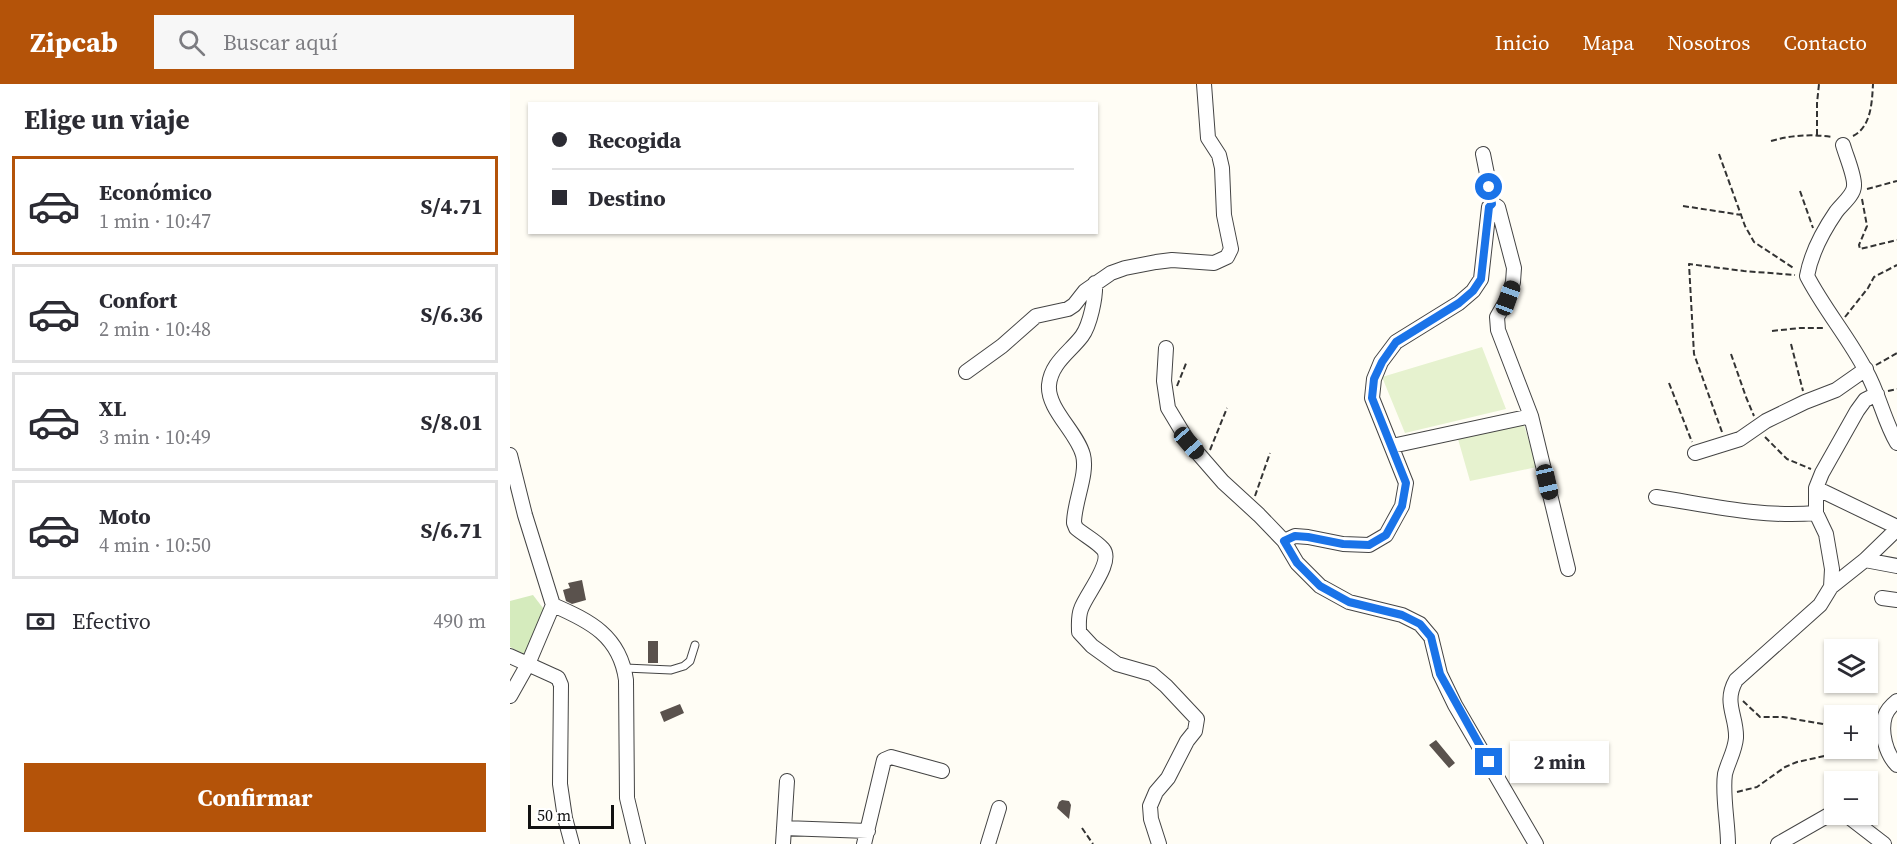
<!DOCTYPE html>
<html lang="es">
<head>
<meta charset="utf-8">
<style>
  :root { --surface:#fff; --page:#f7f7f7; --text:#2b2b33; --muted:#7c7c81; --line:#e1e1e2; --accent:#b45309 }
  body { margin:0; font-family:"Source Serif 4",serif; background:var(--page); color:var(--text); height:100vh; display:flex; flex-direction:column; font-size:22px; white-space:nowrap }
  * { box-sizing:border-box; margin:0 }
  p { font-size:20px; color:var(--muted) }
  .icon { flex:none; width:33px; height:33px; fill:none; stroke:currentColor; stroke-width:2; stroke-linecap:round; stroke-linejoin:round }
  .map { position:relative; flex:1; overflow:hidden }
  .side { display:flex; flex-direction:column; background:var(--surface); width:510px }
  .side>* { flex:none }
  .guide { position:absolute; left:18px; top:18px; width:570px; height:132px; border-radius:0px; box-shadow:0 2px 4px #0004; display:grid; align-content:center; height:132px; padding:0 24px; background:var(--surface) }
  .controls { position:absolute; left:1314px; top:555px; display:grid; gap:12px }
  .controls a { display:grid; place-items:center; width:54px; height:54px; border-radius:0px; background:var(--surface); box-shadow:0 2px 4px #0004; font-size:30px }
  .scale { position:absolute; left:18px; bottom:15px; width:86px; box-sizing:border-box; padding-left:6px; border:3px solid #111; border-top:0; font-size:16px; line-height:21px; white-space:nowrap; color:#111; -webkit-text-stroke:4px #fff; paint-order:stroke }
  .end { position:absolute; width:27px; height:27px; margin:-14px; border:8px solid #1a73e8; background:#fff; box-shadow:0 0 0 3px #fff }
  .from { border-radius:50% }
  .bubble { position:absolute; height:42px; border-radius:0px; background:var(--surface); box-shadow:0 2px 4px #0004; font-size:20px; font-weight:700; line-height:42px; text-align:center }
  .car { position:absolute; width:18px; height:36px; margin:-18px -9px; border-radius:8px; box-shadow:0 0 4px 2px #0007; background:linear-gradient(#222 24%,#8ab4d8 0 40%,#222 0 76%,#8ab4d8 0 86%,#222 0) }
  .guide b { display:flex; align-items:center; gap:21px; height:57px; font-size:22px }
  .guide b+b { border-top:2px solid var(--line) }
  .guide i { width:15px; height:15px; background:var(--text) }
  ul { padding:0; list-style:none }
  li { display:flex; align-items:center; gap:18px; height:99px; margin:0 12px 9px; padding:0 12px; border:3px solid var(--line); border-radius:0px }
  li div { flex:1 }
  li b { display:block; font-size:22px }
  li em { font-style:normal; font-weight:700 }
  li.on { border-color:var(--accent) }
  li>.icon { width:54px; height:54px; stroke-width:1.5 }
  h2 { padding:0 24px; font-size:27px; line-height:72px }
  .pay { display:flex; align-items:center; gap:15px; height:66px; padding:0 24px; font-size:22px }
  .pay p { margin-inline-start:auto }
  .action { display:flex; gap:12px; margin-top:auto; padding:12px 24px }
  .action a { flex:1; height:69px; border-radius:0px; background:var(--accent); color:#fff; font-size:24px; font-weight:700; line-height:69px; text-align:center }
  header { display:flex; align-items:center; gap:36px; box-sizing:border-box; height:84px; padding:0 30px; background:var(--accent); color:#fff }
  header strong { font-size:28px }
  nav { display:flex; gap:33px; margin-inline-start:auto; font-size:21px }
  .search { width:420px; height:54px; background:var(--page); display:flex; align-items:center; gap:15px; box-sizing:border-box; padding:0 21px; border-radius:0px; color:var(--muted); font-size:22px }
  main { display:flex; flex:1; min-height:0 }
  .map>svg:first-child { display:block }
</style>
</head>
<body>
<header>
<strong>Zipcab</strong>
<div class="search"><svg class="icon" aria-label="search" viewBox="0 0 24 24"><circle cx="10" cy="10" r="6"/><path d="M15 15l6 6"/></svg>Buscar aquí</div>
<nav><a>Inicio</a><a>Mapa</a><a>Nosotros</a><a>Contacto</a></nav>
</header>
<main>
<section class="side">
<h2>Elige un viaje</h2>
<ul>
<li class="on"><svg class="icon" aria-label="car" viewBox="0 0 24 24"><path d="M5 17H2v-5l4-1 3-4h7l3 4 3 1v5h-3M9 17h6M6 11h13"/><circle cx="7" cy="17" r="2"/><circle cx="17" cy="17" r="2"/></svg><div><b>Económico</b><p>1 min · 10:47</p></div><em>S/4.71</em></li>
<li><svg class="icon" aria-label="car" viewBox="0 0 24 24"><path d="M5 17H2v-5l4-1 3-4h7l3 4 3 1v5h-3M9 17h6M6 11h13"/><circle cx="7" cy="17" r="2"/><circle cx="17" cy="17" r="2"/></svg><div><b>Confort</b><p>2 min · 10:48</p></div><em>S/6.36</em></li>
<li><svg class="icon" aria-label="car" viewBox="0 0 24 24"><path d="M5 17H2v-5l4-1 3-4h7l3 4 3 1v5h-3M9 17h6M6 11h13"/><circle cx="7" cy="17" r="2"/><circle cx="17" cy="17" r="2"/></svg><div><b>XL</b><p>3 min · 10:49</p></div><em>S/8.01</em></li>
<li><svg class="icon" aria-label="car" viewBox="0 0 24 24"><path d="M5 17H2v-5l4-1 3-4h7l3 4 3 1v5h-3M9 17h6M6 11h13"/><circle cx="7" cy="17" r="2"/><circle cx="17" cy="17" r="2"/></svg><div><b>Moto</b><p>4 min · 10:50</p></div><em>S/6.71</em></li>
</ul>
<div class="pay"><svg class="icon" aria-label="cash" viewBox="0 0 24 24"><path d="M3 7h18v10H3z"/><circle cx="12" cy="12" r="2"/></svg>Efectivo<p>490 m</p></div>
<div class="action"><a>Confirmar</a></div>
</section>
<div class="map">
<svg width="1387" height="760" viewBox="0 0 1387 760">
  <rect width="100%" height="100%" fill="#fffdf5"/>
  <path fill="#d5ebbd" d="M23,511l13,17 -20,43 -16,-8v-46z"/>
  <path fill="#e6f2cf" d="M972,263l24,62 -101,24 -23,-56z
    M1014,341l13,42 -67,14 -12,-42z"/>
  <path fill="#5a524d" d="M72,496l4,20 -14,4 -6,-3 -3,-11 7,-2 -2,-5z
    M138,557h10v22h-10z
    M170,620l4,9 -20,9 -4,-10z
    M926,656l19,23 -6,5 -20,-23z
    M552,716l7,1 2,4 -2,14 -12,-11 2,-6z"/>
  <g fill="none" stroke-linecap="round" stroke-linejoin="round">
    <g stroke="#444" stroke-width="9">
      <path id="service" d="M115,584l46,2 13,-4 6,-5 5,-16"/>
    </g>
    <g stroke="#444" stroke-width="16">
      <path id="minor" d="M1333,61c3,11 12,31 11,41 0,9 -13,19 -18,26 -13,19 -25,42 -29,64 17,33 42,62 59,95 13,23 18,50 31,72
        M973,70l10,50 5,3 16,61 -1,14 -5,16 -11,19 1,13 33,86 37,153
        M585,199c1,14 -5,42 -13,53 -12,16 -31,27 -33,49 -2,24 28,47 34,70 5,19 -9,47 -9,68l2,5c8,7 20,13 27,21 11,13 -17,45 -22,60 -3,8 -2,15 -2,23l13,14 25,18 35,10 14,12 31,33 -2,12 -8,10 -19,37 -12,14 -6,14 1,13 8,25
        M656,264l-2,33 4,27 21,35 34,39 36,33 25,26 13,22 23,23 29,16 53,13 18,9 11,13 9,37 15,31 81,139
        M456,288l36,-26 34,-30 32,-7 6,-4 11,-14 26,-18 14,-5 31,-6 16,-2 42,3 13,-6 4,-8 -7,-34 -2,-47 -3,-13 -11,-17 -4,-54
        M882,362l139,-30
        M1185,369l45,-14 26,-18 39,-19 31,-12 30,-21
        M0,371l15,60 28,90 -25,59 -18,32
        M1306,404l81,39
        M1146,413c53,8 107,21 160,16
        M774,457l11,-5 13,1 35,7 26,1 17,-10 16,-29 4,-23 -34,-85 2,-19 7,-17 15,-20 63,-39 14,-12 8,-12 8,-72 4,-3
        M1355,476l32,6
        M1321,503l34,-27 32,-31
        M1372,514l15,2
        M43,521c37,16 67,31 73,75l1,118 11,46
        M0,572l44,20 4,2 3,7 -1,99 5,34 7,26
        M1387,617c-5,4 -10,9 -12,15 -5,16 1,38 12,49
        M1335,730l39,30
        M274,744l84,3
        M273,760l4,-63
        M354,760l20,-84 7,-3 51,14
        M478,760l11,-36
        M1218,760c0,-21 -6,-50 -3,-70 3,-12 10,-23 11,-36 1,-22 -13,-35 0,-58l84,-75 11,-18 1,-18 -6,-35 -10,-21v-25l6,-15 35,-62 8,-11 12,-6
        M1268,760l56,-32"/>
    </g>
    <path stroke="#333" stroke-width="2" stroke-dasharray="6 3" stroke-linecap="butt" d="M1307,51v-32l2,-19
      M1343,52c18,-9 19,-33 20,-52
      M1261,57c21,-6 41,-7 62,-4
      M1209,70l26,72 9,16 41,27
      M1357,105l30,-8
      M1290,107l13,37
      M1352,115l5,27 -8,19 1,4 37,-9
      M1173,122l59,9
      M1335,233l23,-29 6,-11 23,-12
      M1262,247l28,-3h24
      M1281,260l12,47
      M1221,270l15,43 8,19
      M1366,281l21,-12
      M1159,299l23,59
      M667,302l10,-25
      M1378,307l9,-2
      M1212,348l-28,-78 -5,-90 55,7 51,4
      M1255,353l22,22 24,10
      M700,366l17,-42
      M745,412l15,-43
      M1233,617l17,16h23l51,9
      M1227,708l20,-5 28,-20 12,-5 64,-14
      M572,744l11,16"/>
    <use href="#service" stroke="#fff" stroke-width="7"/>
    <use href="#minor" stroke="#fff" stroke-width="14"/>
  </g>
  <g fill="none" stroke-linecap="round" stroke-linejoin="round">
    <path stroke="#1a73e8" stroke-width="8" d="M979,678l-49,-88 -9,-37 -11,-13 -18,-9 -53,-13 -29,-16 -23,-23 -13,-22 11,-5 13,1 35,7 26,1 17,-10 16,-29 4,-23 -34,-85 2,-19 8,-17 14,-20 63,-39 14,-12 8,-12 8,-72 3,-3 -3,-17"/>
  </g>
</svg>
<div class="controls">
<a><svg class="icon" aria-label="layers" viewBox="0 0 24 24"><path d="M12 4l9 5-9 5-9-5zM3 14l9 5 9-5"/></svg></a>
<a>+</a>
<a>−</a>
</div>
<div class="scale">50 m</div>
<i class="end from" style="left:979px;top:103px"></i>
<i class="end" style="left:979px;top:678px"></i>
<div class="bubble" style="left:1000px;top:657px;width:99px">2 min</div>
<i class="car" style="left:998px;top:214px;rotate:20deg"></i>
<i class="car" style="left:679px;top:359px;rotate:139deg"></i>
<i class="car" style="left:1037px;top:398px;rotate:167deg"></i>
<div class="guide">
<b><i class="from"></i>Recogida</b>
<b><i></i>Destino</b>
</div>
</div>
</main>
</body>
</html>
